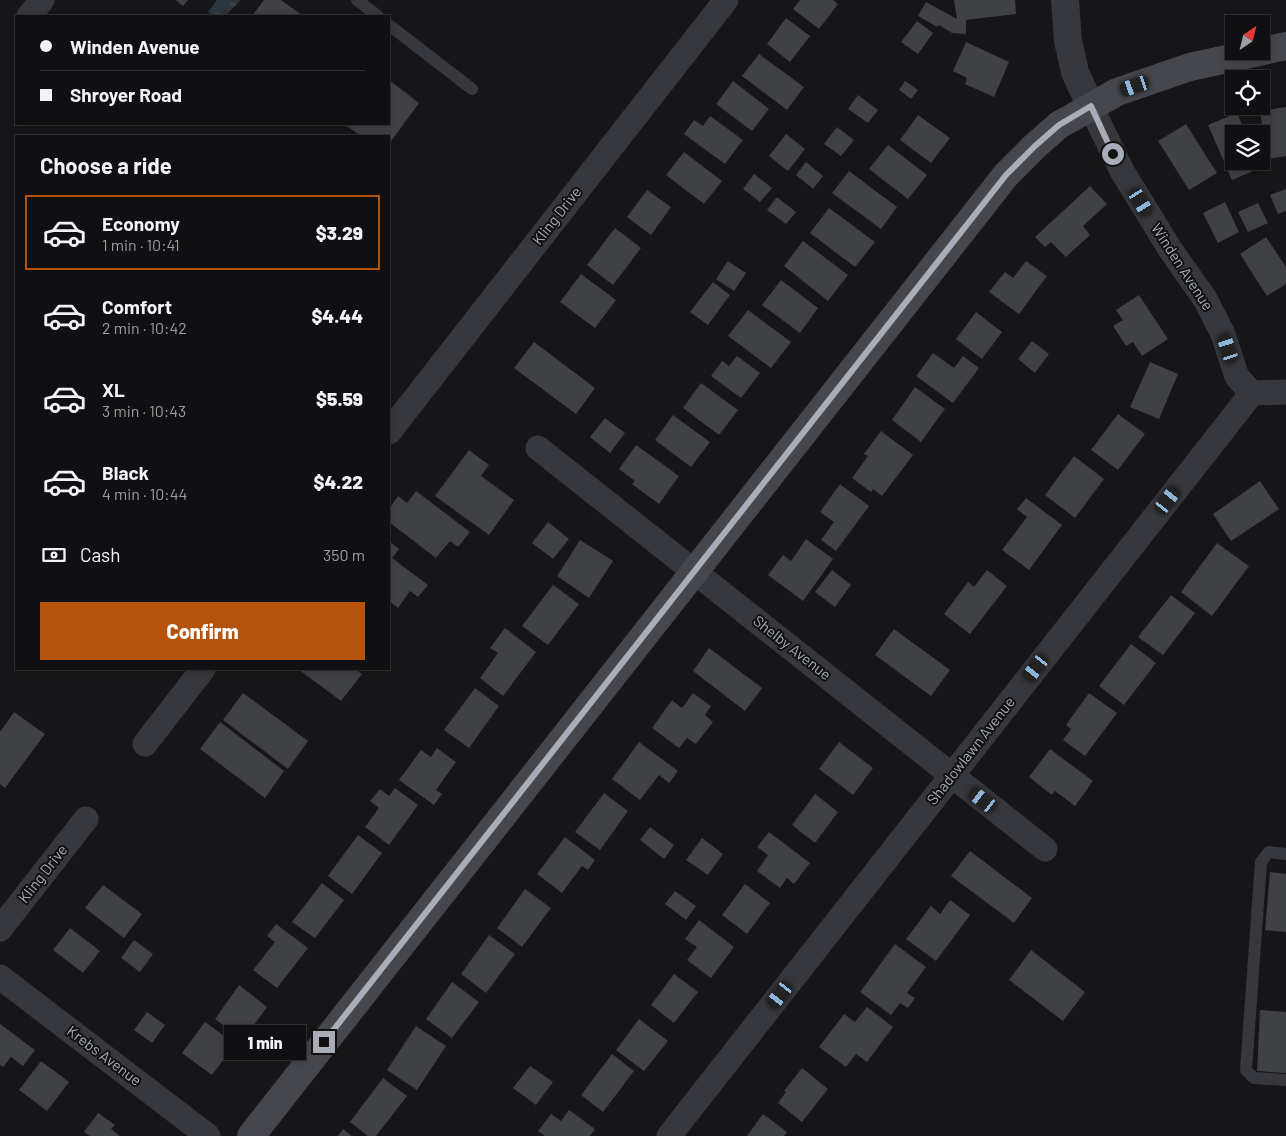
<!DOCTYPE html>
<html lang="en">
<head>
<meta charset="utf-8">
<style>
  :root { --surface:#101012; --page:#19191b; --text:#f1f3f6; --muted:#9c9d9f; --line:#303032; --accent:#b45309 }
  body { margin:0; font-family:Barlow,sans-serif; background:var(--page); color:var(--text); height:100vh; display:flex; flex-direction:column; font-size:19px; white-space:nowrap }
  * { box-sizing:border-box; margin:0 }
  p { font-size:16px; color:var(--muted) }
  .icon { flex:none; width:28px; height:28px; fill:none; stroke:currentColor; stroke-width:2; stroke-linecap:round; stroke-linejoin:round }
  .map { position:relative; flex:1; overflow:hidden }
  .drawer { position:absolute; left:15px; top:135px; width:375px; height:535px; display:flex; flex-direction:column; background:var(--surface); border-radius:0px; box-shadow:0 2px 8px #0003,0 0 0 1px var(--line) }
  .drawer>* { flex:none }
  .top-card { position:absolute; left:15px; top:15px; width:375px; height:110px; border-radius:0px; box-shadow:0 2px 8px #0003,0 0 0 1px var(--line); display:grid; align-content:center; height:110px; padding:0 25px; background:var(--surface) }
  .needle { width:32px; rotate:35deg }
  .controls { position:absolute; left:1225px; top:15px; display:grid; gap:10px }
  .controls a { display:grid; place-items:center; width:45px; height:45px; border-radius:0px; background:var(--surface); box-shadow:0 2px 8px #0003,0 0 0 1px var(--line); font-size:25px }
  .end { position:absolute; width:22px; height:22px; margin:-11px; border:6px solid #a8adb8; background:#111; box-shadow:0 0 0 2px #111 }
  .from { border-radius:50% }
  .bubble { position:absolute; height:35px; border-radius:0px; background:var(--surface); box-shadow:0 2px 8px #0003,0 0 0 1px var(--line); font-size:16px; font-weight:800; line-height:35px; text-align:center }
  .car { position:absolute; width:15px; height:30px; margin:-15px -8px; border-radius:6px; box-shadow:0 0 4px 1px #0007; background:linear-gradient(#222 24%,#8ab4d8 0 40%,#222 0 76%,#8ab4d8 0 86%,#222 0) }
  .top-card b { display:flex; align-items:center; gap:18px; height:48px; font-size:19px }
  .top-card b+b { border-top:1px solid var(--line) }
  .top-card i { width:12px; height:12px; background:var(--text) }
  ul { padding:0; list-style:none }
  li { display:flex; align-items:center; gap:15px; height:75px; margin:0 10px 8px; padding:0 15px; border:2px solid transparent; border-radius:0px }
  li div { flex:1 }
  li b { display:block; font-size:19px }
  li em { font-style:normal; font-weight:800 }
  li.on { border-color:var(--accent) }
  li>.icon { width:45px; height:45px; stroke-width:1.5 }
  h2 { padding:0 25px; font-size:22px; line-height:60px }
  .pay { display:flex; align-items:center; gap:12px; height:55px; padding:0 25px; font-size:19px }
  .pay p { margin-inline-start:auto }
  .button { display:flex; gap:10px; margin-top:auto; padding:10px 25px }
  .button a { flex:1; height:58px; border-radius:0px; background:var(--accent); color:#fff; font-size:20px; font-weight:800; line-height:58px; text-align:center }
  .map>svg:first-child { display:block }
</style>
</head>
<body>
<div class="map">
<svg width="1286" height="1136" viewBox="0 0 1286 1136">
  <defs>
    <pattern id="water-ripples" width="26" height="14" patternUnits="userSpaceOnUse" patternTransform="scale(1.25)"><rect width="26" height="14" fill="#2c353c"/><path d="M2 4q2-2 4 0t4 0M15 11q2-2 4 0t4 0" fill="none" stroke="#485056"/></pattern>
  </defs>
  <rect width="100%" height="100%" fill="#161618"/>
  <path fill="url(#water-ripples)" d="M217,0h24l-16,16h-12l-5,-4z"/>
  <path fill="#404145" d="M175,0h13l-5,6z
    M264,0h17l22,16h-51z
    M800,0h33l5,4 -19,25 -26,-20z
    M954,0h61l1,14 -50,6v14l-14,-1 -13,-8 -2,2 -19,-11 8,-14 31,17z
    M786,18l24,18 -20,26 -23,-18z
    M917,21l16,12 -15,21 -17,-12z
    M966,42l43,20 -15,35 -29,-13 2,-6 -14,-7z
    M759,54l45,33 -17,23 -45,-34z
    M389,80l30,23 -30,41v-8h-28l-17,-12h45z
    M733,81l36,28 -17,22 -36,-27z
    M905,81l13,9 -7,9 -12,-9z
    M858,95l20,15 -10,13 -20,-14z
    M1286,107v49l-19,3 -7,-48z
    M1237,113l9,21h-12v27h24l2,7 -28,12 -24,-55z
    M918,115l32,23 -19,25 -31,-23z
    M710,116l33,24 -18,24 -41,-30 10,-14 9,6z
    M1186,124l31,49 -28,17 -31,-49z
    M837,127l17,13 -13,16 -17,-12z
    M786,134l19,15 -17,22 -19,-15z
    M888,145l39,30 -19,24 -39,-30z
    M684,152l38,29 -18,23 -38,-29z
    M806,162l17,14 -10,13 -17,-14z
    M849,171l48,36 -16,22 -49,-36z
    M754,174l18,14 -12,14 -17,-13z
    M1090,186l17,18 -24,22 7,9 -24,22 -15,-15 -6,5 -10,-10z
    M1286,189v22l-8,3 -8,-19z
    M647,190l24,17 -20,28 -24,-18z
    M777,197l19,15 -10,12 -19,-14z
    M1225,202l14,30 -21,11 -15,-30z
    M1258,203l10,20 -20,9 -10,-20z
    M829,208l46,34 -20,25 -45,-34z
    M615,228l26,20 -28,37 -26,-20z
    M1266,237l20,30v17l-19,12 -27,-42z
    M803,241l45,34 -20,26 -44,-35z
    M728,261l18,12 -12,18 -18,-12z
    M1026,261l21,15 -28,38 -30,-22 16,-20 8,6z
    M581,274l35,26 -21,28 -35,-26z
    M781,280l37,28 -18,25 -38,-28z
    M713,282l17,13 -22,30 -18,-13z
    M1139,295l29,44 -26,17 -9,-14 -7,4 -13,-20 10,-6 -7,-10z
    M748,310l43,32 -20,26 -43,-32z
    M976,312l26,20 -20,27 -26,-20z
    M1032,341l17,13 -14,19 -17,-14z
    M534,342l61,46 -19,26 -62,-46z
    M933,353l21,15 9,-12 16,12 -26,35 -37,-27z
    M737,356l23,17 -19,25 -30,-22 11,-15 7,5z
    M1150,362l28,12 -19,45 -29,-12z
    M701,383l37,27 -19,25 -36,-27z
    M915,387l30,22 -24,33 -29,-22z
    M1118,414l27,20 -27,36 -27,-20z
    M673,415l37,27 -19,25 -36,-27z
    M605,418l20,15 -15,20 -20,-16z
    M881,431l32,24 -31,41 -9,-7 -2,3 -19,-14 16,-22 -4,-2z
    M636,445l43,31 -20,28 -27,-20 3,-3 -16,-12z
    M469,450l20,15 -8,11 33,24 -25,35 -54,-39z
    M1074,456l30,23 -29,39 -30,-23z
    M1260,481l19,28 -48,32 -18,-27z
    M840,484l29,22 -33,45 -15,-11 13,-18 -14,-10z
    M416,491l54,41 -12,15 -8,-6 -14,17 -47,-36v-13l9,-13 9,7z
    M1026,498l36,27 -33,45 -27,-20 25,-33 -10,-8z
    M548,522l21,17 -16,20 -21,-16z
    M806,539l27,20 -30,42 -35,-26 15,-20 8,6z
    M580,540l33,21 -24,37 -32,-22z
    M389,541l10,8 -7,9 36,27 -10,12 -8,-6 -12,17 -9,-7z
    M1217,543l32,23 -37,50 -31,-24z
    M832,570l19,15 -16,22 -20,-15z
    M987,570l20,16 -37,48 -26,-20 24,-32 6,5z
    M553,585l26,19 -31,41 -26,-19z
    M1171,595l24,18 -32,42 -25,-18z
    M505,628l31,24 -33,44 -23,-18 18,-25 -8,-5z
    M894,629l56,41 -19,26 -56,-41z
    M1131,644l25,19 -32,42 -25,-19z
    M709,648l53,40 -17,23 -52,-40z
    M298,669h57l7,5 -21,27z
    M475,688l24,18 -30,42 -25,-18z
    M243,693l65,48 -20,28 -65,-49z
    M693,693l18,13 -6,9 8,7 -17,22 -9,-6 -8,10 -27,-20 20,-28 10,8z
    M1089,693l28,20 -32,43 -22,-16 8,-11 -5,-4z
    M14,712l31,22 -40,54 -5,-4v-52z
    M220,722l64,49 -19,27 -65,-49z
    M639,742l39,29 -9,12 -10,-8 -19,25 -28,-21z
    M839,742l34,26 -20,27 -34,-26z
    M437,748l19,14 -20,28 6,4 -8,11 -35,-25 22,-30 10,7z
    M1050,749l43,32 -18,25 -20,-15 -3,4 -23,-18z
    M395,788l23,17 -29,40 -24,-18 14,-19 -9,-7 10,-12 9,7z
    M604,793l24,18 -28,39 -25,-18z
    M815,794l23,18 -23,31 -23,-18z
    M650,827l24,18 -10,14 -24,-19z
    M769,832l41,31 -16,21 -7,-6 -7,10 -23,-17 11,-16 -11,-8z
    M358,835l24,18 -30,41 -24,-18z
    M565,837l30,23 -7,10 -6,-4 -20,27 -25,-19z
    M702,838l21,16 -15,21 -22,-15z
    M970,851l62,47 -18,25 -63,-47z
    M1270,872l16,2v58l-21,-2z
    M322,883l22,17 -29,38 -23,-16z
    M745,884l25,19 -23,31 -25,-19z
    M103,885l39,29 -18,24 -39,-30z
    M525,889l26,19 -29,39 -25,-19z
    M675,891l21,15 -10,14 -21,-16z
    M950,900l20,15 -34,46 -30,-22 25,-33 9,8z
    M699,920l35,27 -23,31 -24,-18 10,-13 -12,-8z
    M276,924l32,24 -31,40 -24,-18 22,-28 -8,-6z
    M70,928l30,23 -17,22 -30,-23z
    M489,935l26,19 -29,39 -25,-19z
    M134,940l19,14 -13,18 -19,-14z
    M895,944l31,23 -19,26 8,5 -7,10 -8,-5 -9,12 -31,-23z
    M1031,950l54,42 -22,29 -54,-41z
    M674,974l24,18 -24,31 -23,-18z
    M452,982l27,20 -27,36 -26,-19z
    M239,985l28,22 -24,33 -28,-21z
    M867,1007l26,20 -26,35 -11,-8 -10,13 -27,-20 25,-33 11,8z
    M1260,1010l26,2v61l-29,-2z
    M147,1012l18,13 -13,18 -18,-13z
    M639,1019l29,22 -24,30 -28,-21z
    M205,1022l30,22 -23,31 -30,-22z
    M0,1024l35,26 -12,16 -12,-9 -8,10 -3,-2z
    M416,1026l30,20 -29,44 -30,-20z
    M612,1054l22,17 -31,41 -22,-17z
    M41,1061l28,21 -22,29 -28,-21z
    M530,1066l23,16 -17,23 -23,-17z
    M802,1068l26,21 -26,33 -24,-19 8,-11 -2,-1z
    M383,1078l24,18 -31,40h-8l-18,-14z
    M569,1110l26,19 -5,7h-45l-7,-5 13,-17 10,7z
    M98,1113l17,12 -4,4 9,7h-30l-6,-4z
    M763,1114l24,18 -3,4h-37z
    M343,1129l9,7h-14z"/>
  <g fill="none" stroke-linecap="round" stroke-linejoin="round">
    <path stroke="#37383d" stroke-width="12" d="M357,0l21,16
      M389,25l83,64
      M1286,854l-17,-2 -8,10 -15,208 8,8 32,2"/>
    <path stroke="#37383d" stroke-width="25" d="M29,16l13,-16
      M1091,107l31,64 48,78 35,50 18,35 14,43 15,16
      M389,432l337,-432
      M538,448l507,401
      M145,744l58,-75
      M0,929l86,-110
      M0,977l208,159
      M669,1136l583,-743 34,-1"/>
    <path stroke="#37383d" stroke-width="28" d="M1065,0l3,41 7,31 16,35"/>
    <path stroke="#45474d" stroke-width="28" d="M251,1136l755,-961 29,-29 24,-21 58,-33 73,-25 96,-21"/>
  </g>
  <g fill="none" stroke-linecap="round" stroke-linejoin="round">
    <path stroke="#a8adb8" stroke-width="6" d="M324,1042l682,-867 29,-29 24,-21 32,-19 22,48"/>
  </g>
  <g text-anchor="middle" stroke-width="4" stroke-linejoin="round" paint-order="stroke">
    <g font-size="15" fill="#a8adb8" stroke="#111113">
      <text transform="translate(557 216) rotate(-52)" y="5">Kling Drive</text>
      <text transform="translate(1182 267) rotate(57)" y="5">Winden Avenue</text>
      <text transform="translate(792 648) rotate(38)" y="5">Shelby Avenue</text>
      <text transform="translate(971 751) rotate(-52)" y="5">Shadowlawn Avenue</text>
      <text transform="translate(43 874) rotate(-52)" y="5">Kling Drive</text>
      <text transform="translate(104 1056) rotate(37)" y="5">Krebs Avenue</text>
    </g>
  </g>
</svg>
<div class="controls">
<a><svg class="needle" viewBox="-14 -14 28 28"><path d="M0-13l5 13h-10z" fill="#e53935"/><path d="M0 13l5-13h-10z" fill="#9c9d9f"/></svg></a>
<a><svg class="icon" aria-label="locate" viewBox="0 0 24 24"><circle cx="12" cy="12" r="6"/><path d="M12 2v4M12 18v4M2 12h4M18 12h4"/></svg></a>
<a><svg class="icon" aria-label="layers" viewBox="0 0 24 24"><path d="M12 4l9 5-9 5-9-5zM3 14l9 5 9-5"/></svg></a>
</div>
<i class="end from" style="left:1113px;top:154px"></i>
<i class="end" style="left:324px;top:1042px"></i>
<div class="bubble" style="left:224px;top:1025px;width:82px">1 min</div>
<i class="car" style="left:1135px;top:86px;rotate:251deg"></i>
<i class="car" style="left:1141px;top:202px;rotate:148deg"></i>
<i class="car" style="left:1228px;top:348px;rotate:342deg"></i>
<i class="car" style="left:1168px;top:500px;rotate:38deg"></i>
<i class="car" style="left:1036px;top:668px;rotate:218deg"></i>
<i class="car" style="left:983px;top:800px;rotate:308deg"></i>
<i class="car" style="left:780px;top:995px;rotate:218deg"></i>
<div class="top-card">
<b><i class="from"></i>Winden Avenue</b>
<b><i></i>Shroyer Road</b>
</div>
<section class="drawer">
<h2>Choose a ride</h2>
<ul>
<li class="on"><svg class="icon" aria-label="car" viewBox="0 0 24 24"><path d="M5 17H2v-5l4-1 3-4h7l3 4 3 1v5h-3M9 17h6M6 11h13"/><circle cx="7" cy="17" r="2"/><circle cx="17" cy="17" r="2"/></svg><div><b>Economy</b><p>1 min · 10:41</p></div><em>$3.29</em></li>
<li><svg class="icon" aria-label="car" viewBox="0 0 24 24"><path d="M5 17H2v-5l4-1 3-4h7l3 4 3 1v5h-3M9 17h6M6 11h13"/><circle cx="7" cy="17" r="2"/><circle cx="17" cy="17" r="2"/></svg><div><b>Comfort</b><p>2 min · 10:42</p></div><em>$4.44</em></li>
<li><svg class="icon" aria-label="car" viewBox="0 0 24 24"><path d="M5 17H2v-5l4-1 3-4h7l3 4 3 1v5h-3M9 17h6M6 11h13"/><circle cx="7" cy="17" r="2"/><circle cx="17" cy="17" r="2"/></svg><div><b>XL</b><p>3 min · 10:43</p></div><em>$5.59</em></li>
<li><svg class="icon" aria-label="car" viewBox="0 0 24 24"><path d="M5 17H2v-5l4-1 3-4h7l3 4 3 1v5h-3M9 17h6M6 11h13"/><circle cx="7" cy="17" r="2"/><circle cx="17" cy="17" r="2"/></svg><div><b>Black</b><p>4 min · 10:44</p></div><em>$4.22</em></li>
</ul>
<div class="pay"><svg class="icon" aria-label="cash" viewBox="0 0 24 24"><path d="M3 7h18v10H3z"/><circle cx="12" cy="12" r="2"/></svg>Cash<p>350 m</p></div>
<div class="button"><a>Confirm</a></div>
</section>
</div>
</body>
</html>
